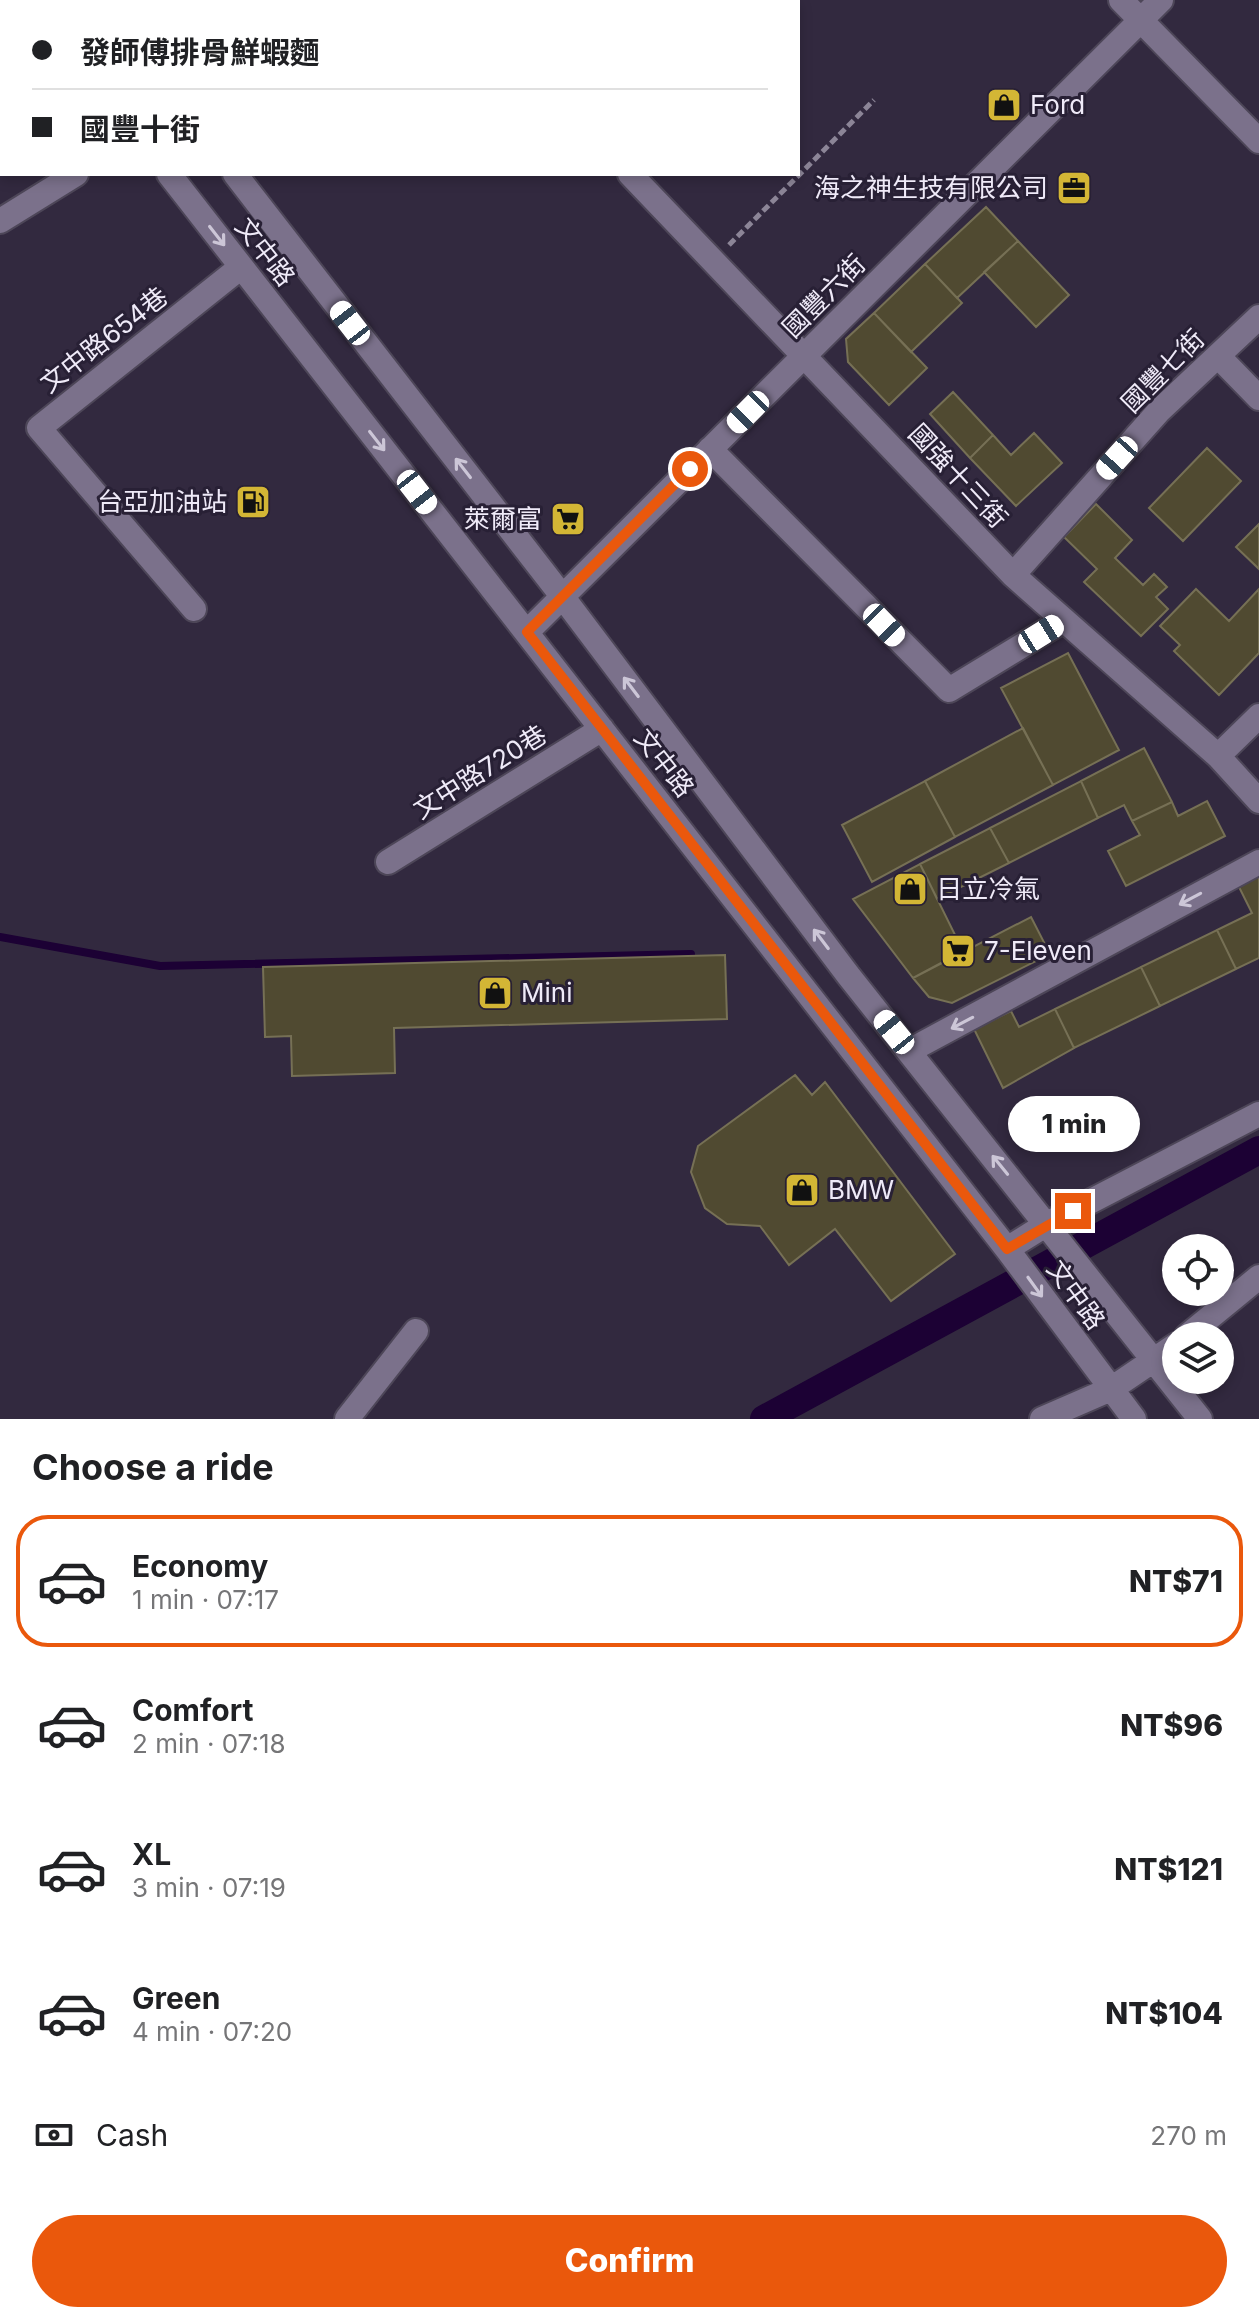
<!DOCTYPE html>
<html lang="en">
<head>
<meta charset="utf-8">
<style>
  :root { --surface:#fff; --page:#f6f6f6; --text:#202124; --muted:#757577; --line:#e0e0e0; --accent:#ea580c }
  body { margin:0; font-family:Inter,"Noto Sans TC",sans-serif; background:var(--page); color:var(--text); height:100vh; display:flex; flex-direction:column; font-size:30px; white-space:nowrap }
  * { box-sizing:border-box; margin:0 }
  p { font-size:26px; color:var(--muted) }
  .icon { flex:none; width:44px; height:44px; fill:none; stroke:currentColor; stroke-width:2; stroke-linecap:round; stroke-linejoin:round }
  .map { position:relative; height:1419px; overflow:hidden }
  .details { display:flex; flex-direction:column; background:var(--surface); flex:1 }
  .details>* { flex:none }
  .hud { position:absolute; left:0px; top:0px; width:800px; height:176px; box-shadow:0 4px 12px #0003; display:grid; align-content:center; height:176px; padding:0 32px; background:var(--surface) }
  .tools { position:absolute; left:1162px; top:1234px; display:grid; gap:16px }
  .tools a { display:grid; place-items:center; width:72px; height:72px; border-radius:50%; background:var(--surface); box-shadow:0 4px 12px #0003; font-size:40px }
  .end { position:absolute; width:36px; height:36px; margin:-18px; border:10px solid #ea580c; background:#fff; box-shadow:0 0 0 4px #fff }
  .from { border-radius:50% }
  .bubble { position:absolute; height:56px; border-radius:28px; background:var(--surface); box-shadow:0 4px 12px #0003; font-size:26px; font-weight:800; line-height:56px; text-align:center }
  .car { position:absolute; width:24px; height:48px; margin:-24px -12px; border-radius:10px; box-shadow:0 0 6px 2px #0007; background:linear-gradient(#fff 24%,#345 0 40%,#fff 0 76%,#345 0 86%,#fff 0) }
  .hud b { display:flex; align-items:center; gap:28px; height:76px; font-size:30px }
  .hud b+b { border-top:2px solid var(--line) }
  .hud i { width:20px; height:20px; background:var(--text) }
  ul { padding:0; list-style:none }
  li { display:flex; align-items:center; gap:24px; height:132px; margin:0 16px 12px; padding:0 16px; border:4px solid transparent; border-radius:32px }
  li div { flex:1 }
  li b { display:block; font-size:30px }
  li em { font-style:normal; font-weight:800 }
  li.on { border-color:var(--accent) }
  li>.icon { width:72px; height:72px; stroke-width:1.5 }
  h2 { padding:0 32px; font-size:36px; line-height:96px }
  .pay { display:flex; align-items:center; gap:20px; height:88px; padding:0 32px; font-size:30px }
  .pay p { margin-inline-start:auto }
  .button { display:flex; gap:16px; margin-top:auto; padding:16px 32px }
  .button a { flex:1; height:92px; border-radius:48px; background:var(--accent); color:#fff; font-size:32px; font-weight:800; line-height:92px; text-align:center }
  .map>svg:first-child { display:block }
</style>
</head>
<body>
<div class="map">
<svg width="1259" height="1419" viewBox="0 0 1259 1419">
  <rect width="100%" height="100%" fill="#32293f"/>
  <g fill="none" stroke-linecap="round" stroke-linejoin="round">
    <path stroke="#1c0134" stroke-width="8" d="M0,937l160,29 531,-12"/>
    <path stroke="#1c0134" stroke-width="28" d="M764,1419l495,-269"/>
  </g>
  <path fill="#504a31" stroke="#767055" stroke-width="2" d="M986,207l32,34 -61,57 -32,-34z
    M1018,241l51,54 -33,32 -52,-55z
    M925,264l37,39 -51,49 -37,-39z
    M874,313l53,55 -38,37 -41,-43 -2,-23z
    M953,392l40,43 -23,23 -40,-44z
    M1034,433l28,30 -46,43 -46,-48 23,-23 18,20z
    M1207,448l34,33 -58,60 -34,-33z
    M1096,504l36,36 -17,18 28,27 11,-11 13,13 -11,10 12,12 -27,27 -57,-54 13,-13 -33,-32z
    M1259,524v45l-23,-22z
    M1196,589l33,32 30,-32v64l-40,42 -45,-44 6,-6 -20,-19z
    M1068,653l51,97 -66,35 -52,-97z
    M1023,728l30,57 -98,52 -30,-56z
    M1144,748l28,54 -40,19 -8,-16 -26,13 -17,-37z
    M925,781l30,56 -83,45 -30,-57z
    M1081,781l17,37 -89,45 -19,-35z
    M1207,801l18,35 -99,50 -18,-35 32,-16 -8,-14 40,-19 6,14z
    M990,828l19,35 -72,36 -17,-35z
    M920,864l38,77 15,5 -60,32 -60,-79z
    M1259,872v86l-23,11 -19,-39 35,-17 -15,-30z
    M1031,917l19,37 -98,49 -23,-6 -16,-19z
    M1217,930l19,39 -76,37 -19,-39z
    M725,955l2,64 -333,9 1,45 -103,3 -1,-40 -26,1 -2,-70z
    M1141,967l19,39 -86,42 -19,-39z
    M1055,1009l19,39 -71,40 -29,-59 37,-18 8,16z
    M795,1075l17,20 13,-13 130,172 -64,47 -56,-72 -46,36 -29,-39 -33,-2 -22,-16 -14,-36 7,-26z"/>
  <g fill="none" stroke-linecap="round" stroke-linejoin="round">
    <g stroke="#4d4658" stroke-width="28">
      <path id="minor" d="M31,0l1,2
        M82,0l5,2
        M466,0l2,2
        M1121,0l138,141
        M118,2l2,-2
        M422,2l2,-2
        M745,2l2,-2
        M0,29h2
        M169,174l838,1075 127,170
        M235,174l327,422 286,379 352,444
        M630,174l383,401 205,181 41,45
        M0,221l76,-47
        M1218,356l41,42
        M710,449l239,241 115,-70
        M1013,575l146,-164 100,-94
        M194,609l-155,-181 202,-161
        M527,632l634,-632
        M1218,756l41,-40
        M388,862l214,-133
        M909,1051l350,-189
        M1007,1249l40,-25 212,-110
        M1187,1336l72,-59
        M347,1419l69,-88
        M1042,1419l69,-30 65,-44"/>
    </g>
    <path stroke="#8c8597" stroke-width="5" stroke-dasharray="8 4" stroke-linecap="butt" d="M729,245l145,-145"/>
    <use href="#minor" stroke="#7b718b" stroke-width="24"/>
  </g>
  <defs><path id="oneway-shaft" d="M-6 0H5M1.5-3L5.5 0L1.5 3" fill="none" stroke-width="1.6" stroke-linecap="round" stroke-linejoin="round" transform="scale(2)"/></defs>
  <g stroke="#ccc6d7">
    <use href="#oneway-shaft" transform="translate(217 236) rotate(52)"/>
    <use href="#oneway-shaft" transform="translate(377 441) rotate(52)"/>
    <use href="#oneway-shaft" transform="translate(463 468) rotate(-128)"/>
    <use href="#oneway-shaft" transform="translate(631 687) rotate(-127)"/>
    <use href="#oneway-shaft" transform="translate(1190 899) rotate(152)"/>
    <use href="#oneway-shaft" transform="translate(821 939) rotate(-127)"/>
    <use href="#oneway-shaft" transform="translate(962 1023) rotate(152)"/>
    <use href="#oneway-shaft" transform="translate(1000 1165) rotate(-129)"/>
    <use href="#oneway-shaft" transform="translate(1035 1287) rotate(54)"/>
  </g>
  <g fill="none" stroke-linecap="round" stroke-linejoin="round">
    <path stroke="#ea580c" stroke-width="10" d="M690,469l-163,163 480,617 66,-38"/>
  </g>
  <defs>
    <g id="shop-square" transform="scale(1.8)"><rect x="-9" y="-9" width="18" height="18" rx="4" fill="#d3b635" stroke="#282035"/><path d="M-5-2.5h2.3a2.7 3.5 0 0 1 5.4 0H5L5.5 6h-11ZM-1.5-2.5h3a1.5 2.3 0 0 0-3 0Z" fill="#111"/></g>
    <g id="office-square" transform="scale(1.8)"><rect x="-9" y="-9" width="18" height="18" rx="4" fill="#d3b635" stroke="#282035"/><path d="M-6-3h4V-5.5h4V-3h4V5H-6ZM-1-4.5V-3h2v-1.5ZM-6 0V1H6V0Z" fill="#111"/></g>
    <g id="fuel-square" transform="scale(1.8)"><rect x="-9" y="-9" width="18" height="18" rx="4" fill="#d3b635" stroke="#282035"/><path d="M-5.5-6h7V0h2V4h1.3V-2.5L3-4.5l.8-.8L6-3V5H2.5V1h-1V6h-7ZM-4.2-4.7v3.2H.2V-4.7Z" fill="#111"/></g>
    <g id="supermarket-square" transform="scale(1.8)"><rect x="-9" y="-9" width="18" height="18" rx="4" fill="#d3b635" stroke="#282035"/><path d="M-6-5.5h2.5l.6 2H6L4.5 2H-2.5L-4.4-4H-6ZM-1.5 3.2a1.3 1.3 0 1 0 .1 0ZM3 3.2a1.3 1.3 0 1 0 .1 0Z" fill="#111"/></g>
  </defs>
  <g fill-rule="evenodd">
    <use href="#shop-square" x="1004" y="105"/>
    <use href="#office-square" x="1074" y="188"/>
    <use href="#fuel-square" x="253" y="502"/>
    <use href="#supermarket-square" x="568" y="519"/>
    <use href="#shop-square" x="910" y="889"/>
    <use href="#supermarket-square" x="958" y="951"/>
    <use href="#shop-square" x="495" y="993"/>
    <use href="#shop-square" x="802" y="1190"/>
  </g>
  <g text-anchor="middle" stroke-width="6" stroke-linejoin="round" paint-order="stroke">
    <g font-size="26" fill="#efeaf8" stroke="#282035" text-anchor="start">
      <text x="1030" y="114">Ford</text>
      <text x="1048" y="197" text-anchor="end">海之神生技有限公司</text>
      <text x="227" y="511" text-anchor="end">台亞加油站</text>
      <text x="542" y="528" text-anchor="end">萊爾富</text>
      <text x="936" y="898">日立冷氣</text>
      <text x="984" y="960">7-Eleven</text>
      <text x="521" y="1002">Mini</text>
      <text x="828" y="1199">BMW</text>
    </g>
    <g font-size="26" fill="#efeaf8" stroke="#282035">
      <text transform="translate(265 252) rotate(52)" y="9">文中路</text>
      <text transform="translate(824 296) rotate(-45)" y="9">國豐六街</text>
      <text transform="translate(104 340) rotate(-38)" y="9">文中路654巷</text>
      <text transform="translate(1163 371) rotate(-45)" y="9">國豐七街</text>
      <text transform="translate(958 476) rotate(47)" y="9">國強十三街</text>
      <text transform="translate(664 763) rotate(52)" y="9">文中路</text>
      <text transform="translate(480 772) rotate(-32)" y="9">文中路720巷</text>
      <text transform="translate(1076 1295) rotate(54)" y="9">文中路</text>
    </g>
  </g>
</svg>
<div class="tools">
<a><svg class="icon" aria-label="locate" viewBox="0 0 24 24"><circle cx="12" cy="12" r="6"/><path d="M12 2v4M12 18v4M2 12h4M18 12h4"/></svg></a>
<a><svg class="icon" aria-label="layers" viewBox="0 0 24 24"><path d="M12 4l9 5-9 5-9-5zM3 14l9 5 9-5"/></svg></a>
</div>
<i class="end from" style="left:690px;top:469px"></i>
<i class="end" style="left:1073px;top:1211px"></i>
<div class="bubble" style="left:1008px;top:1096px;width:132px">1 min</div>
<i class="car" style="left:350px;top:323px;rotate:322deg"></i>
<i class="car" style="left:748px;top:412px;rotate:225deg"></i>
<i class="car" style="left:1117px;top:458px;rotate:222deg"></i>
<i class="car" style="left:417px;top:492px;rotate:142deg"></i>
<i class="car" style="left:884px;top:625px;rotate:136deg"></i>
<i class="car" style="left:1041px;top:634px;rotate:58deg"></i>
<i class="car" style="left:894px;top:1032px;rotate:321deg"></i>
<div class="hud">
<b><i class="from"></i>發師傅排骨鮮蝦麵</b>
<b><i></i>國豐十街</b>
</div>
</div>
<section class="details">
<h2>Choose a ride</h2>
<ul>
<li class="on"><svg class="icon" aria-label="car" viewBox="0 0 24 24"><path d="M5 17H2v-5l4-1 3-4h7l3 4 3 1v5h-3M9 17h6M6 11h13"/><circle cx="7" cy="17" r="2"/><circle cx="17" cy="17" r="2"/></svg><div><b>Economy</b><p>1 min · 07:17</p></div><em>NT$71</em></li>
<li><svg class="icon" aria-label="car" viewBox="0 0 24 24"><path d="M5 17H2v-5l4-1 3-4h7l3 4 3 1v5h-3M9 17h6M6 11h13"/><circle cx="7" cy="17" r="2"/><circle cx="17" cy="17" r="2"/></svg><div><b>Comfort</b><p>2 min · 07:18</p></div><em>NT$96</em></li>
<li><svg class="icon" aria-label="car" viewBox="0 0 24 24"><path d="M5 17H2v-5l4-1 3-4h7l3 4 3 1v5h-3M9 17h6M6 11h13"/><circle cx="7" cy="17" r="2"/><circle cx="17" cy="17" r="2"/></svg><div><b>XL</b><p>3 min · 07:19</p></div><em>NT$121</em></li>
<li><svg class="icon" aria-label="car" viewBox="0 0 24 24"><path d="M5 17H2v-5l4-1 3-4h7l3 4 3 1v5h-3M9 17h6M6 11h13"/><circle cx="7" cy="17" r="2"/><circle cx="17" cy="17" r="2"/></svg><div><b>Green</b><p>4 min · 07:20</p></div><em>NT$104</em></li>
</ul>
<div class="pay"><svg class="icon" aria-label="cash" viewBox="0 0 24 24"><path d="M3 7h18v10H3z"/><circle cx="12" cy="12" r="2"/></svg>Cash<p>270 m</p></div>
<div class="button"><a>Confirm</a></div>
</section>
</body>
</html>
